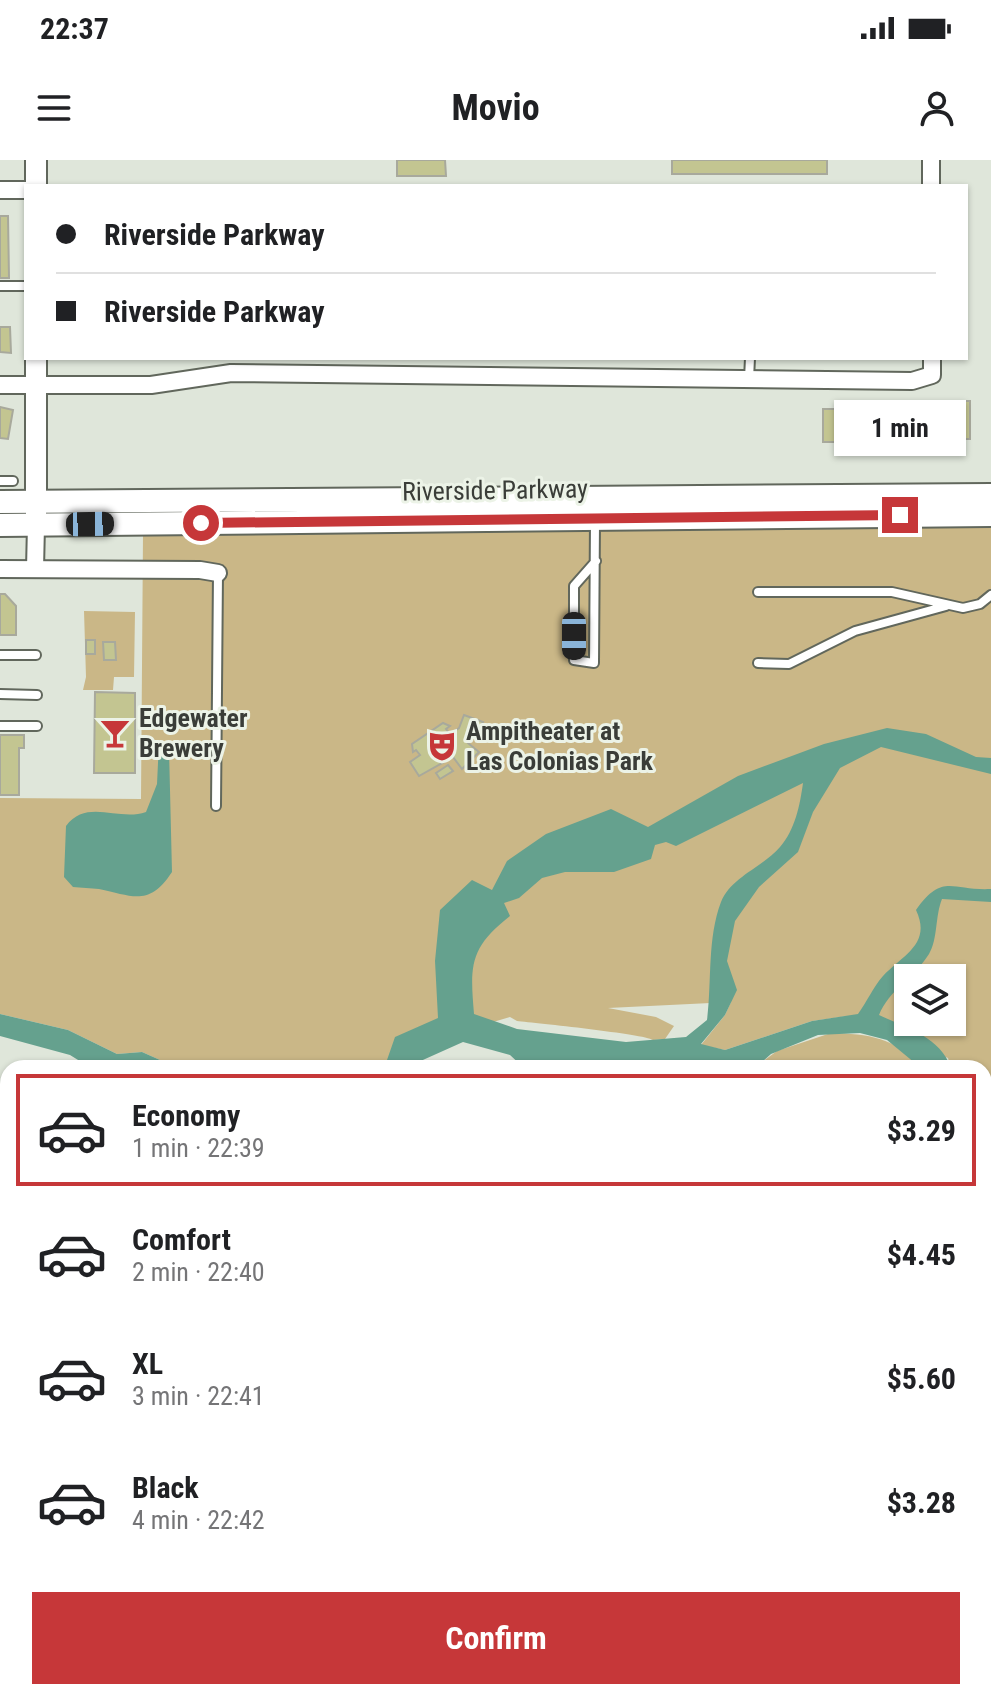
<!DOCTYPE html>
<html lang="en">
<head>
<meta charset="utf-8">
<style>
  :root { --surface:#fff; --page:#f6f6f6; --text:#202124; --muted:#757577; --line:#e0e0e0; --accent:#c63739 }
  body { margin:0; font-family:"Roboto Condensed",sans-serif; background:var(--page); color:var(--text); height:100vh; display:flex; flex-direction:column; font-size:30px; white-space:nowrap }
  * { box-sizing:border-box; margin:0 }
  p { font-size:26px; color:var(--muted) }
  .icon { flex:none; width:44px; height:44px; fill:none; stroke:currentColor; stroke-width:2; stroke-linecap:round; stroke-linejoin:round }
  .map { position:relative; flex:1; overflow:hidden }
  .side { position:absolute; left:0px; top:900px; width:992px; height:640px; display:flex; flex-direction:column; background:var(--surface); border-radius:24px 24px 0 0; box-shadow:0 2px 6px #0004 }
  .side>* { flex:none }
  .banner { position:absolute; left:24px; top:24px; width:944px; height:176px; border-radius:0px; box-shadow:0 2px 6px #0004; display:grid; align-content:center; height:176px; padding:0 32px; background:var(--surface) }
  .controls { position:absolute; left:894px; top:804px; display:grid; gap:16px }
  .controls a { display:grid; place-items:center; width:72px; height:72px; border-radius:0px; background:var(--surface); box-shadow:0 2px 6px #0004; font-size:40px }
  .end { position:absolute; width:36px; height:36px; margin:-18px; border:10px solid #c63739; background:#fff; box-shadow:0 0 0 4px #fff }
  .from { border-radius:50% }
  .bubble { position:absolute; height:56px; border-radius:0px; background:var(--surface); box-shadow:0 2px 6px #0004; font-size:26px; font-weight:700; line-height:56px; text-align:center }
  .car { position:absolute; width:24px; height:48px; margin:-24px -12px; border-radius:10px; box-shadow:0 0 6px 2px #0007; background:linear-gradient(#222 24%,#8ab4d8 0 40%,#222 0 76%,#8ab4d8 0 86%,#222 0) }
  .banner b { display:flex; align-items:center; gap:28px; height:76px; font-size:30px }
  .banner b+b { border-top:2px solid var(--line) }
  .banner i { width:20px; height:20px; background:var(--text) }
  ul { padding:14px 0 0; list-style:none }
  li { display:flex; align-items:center; gap:24px; height:112px; margin:0 16px 12px; padding:0 16px; border:4px solid transparent; border-radius:0px }
  li div { flex:1 }
  li b { display:block; font-size:30px }
  li em { font-style:normal; font-weight:700 }
  li.current { border-color:var(--accent) }
  li>.icon { width:72px; height:72px; stroke-width:1.5 }
  .cta { display:flex; gap:16px; margin-top:auto; padding:16px 32px }
  .cta a { flex:1; height:92px; border-radius:0px; background:var(--accent); color:#fff; font-size:32px; font-weight:700; line-height:92px; text-align:center }
  .status { display:flex; justify-content:space-between; align-items:center; height:56px; padding:0 40px; background:var(--surface); direction:ltr }
  .status svg { height:22px; fill:currentColor }
  header { display:flex; justify-content:space-between; align-items:center; height:104px; padding:0 32px; background:var(--surface); font-size:36px; font-weight:700 }
  .map>svg:first-child { display:block }
</style>
</head>
<body>
<div class="status"><b>22:37</b><svg viewBox="0 0 49 12"><path d="M0 12V9h3v3zM5 12V6h3v6zM10 12V3h3v9zM15 12V0h3v12zM26 1h20v11H26zM47 4h2v5h-2z"/></svg></div>
<header><svg class="icon" aria-label="menu" viewBox="0 0 24 24"><path d="M4 6h16M4 12h16M4 18h16"/></svg>Movio<svg class="icon" aria-label="person" viewBox="0 0 24 24"><circle cx="12" cy="8" r="4"/><path d="M4 21q1-7 8-7t8 7"/></svg></header>
<div class="map">
<svg width="991" height="1540" viewBox="0 0 991 1540">
  <rect width="100%" height="100%" fill="#dfe6da"/>
  <path fill="#cab787" fill-rule="evenodd" d="M991,361v594l-7,-3v-44h-33l-3,-10 -100,-42 -36,5 -87,29 -24,-5 24,-30 6,-13 -123,6 48,9 18,9 -9,13 -12,1c-9,-6 -117,-17 -136,-19l-7,-4 -88,26 -47,25h-197l-36,-16 -25,2 -49,-24 -68,-16v-216l141,1 2,-265zM908,818h44v44h-44z
    M84,451l51,1 -1,65h-20l-1,13h-30l3,-13z
    M831,873c37,1 65,4 90,35h-157l-2,-6 15,-11z
    M991,981v191l-7,2v-191z
    M0,1213h8v200l-8,-1z
    M991,1285v69l-7,1v-67z
    M0,1428l8,2v89l-8,-2z
    M301,1532h520l-9,8h-50l-31,-8 -45,8h-373z"/>
  <path fill="#65a18e" fill-rule="evenodd" d="M887,568l39,6 50,23 15,1v16l-110,-27 -41,21 -27,44 -15,40 -39,35 -24,34 -8,40 10,29 -12,25 -24,29 24,6 87,-29 46,-7c9,-12 15,-27 25,-38 20,-21 49,-32 33,-66 27,-38 35,-19 75,-21v13l-49,-3c-7,17 -4,40 -13,55 -15,24 -40,36 -50,61 27,13 61,21 72,53h-30l-34,-28 -27,-7 -42,2 -47,19 -9,8 2,6h-176l-17,-4 -47,4 -14,-13 -47,-13 -58,26h-30l12,-8 8,-23 43,-19 -3,-57 5,-51 32,-30 20,10 15,-29 39,-27 65,-25 37,18 90,-51 86,-32zM803,623c-3,22 -8,47 -23,64 -17,20 -49,30 -59,55 -14,37 -9,79 -14,118l-21,17 -60,5 -109,-13 -43,-15c-4,-48 -5,-66 36,-98l-6,-13 15,-5 23,-20 23,-6h49l37,-13 4,-14 11,-3 10,4z
    M159,582h5l5,7 3,123c-23,35 -39,24 -73,17 -8,-1 -18,-1 -26,-2l-9,-10 2,-51c21,-28 53,-4 80,-14l11,-28z
    M0,854l68,16 49,24 25,-2 36,16h-87l-21,-13 -70,-19z
    M0,1106l8,2v105h-8z
    M991,1172v113l-7,3v-114z"/>
  <path fill="#c3c591" stroke="#a8a99c" stroke-width="2" d="M397,0h48l1,16h-49z
    M672,0h155v14h-155z
    M0,56h8l1,62h-9z
    M0,167h10l1,26 -11,-1z
    M948,241h22v38h-22z
    M0,247l13,3 -5,29 -8,-1z
    M823,249h107v33h-107z
    M0,434h5l11,12v29h-16z
    M86,480h9v14h-9z
    M103,482h12l1,18h-12z
    M95,532l40,1v80h-41z
    M464,555l19,7 -15,21 11,9 -17,17 -9,-12 -34,19 -9,-14 10,-7 -4,-5 -3,2 -1,-8 31,-21 7,3 -4,3 4,5 9,-6z
    M0,575h24v13h-5v47h-19z
    M448,605l5,6 -13,8 -4,-6z
    M984,1470l7,4 -2,14 -5,-3z
    M984,1485l7,4 -5,20 -2,-1z
    M984,1517h7v18h-25v-3h18z
    M230,1532h17v8h-17z
    M966,1535h25v5h-20z"/>
  <g fill="none" stroke-linecap="round" stroke-linejoin="round">
    <g stroke="#61675c" stroke-width="12">
      <path id="service" d="M0,126h26
        M749,219l1,-21
        M0,321h13
        M595,361l-1,142 -20,-3v-74l22,-25
        M758,432h134l71,16 17,-4 11,-9
        M0,495h36
        M758,503l31,1 66,-33 91,-25
        M0,534l37,1
        M0,566h37
        M216,646l2,-233
        M984,1388l7,-5
        M852,1540l8,-8"/>
    </g>
    <g stroke="#61675c" stroke-width="20">
      <path id="minor" d="M931,0v26
        M0,30h26
        M0,225h151l80,-12 681,8 20,-6v-17
        M0,409l200,1 18,3
        M35,409l1,-44"/>
    </g>
    <g stroke="#61675c" stroke-width="24">
      <path id="tertiary" d="M36,26v-26
        M36,198v160"/>
    </g>
    <g stroke="#61675c" stroke-width="26">
      <path id="secondary" d="M0,342l991,-7
        M0,365l991,-10"/>
    </g>
    <use href="#service" stroke="#fff" stroke-width="8"/>
    <use href="#minor" stroke="#fff" stroke-width="16"/>
    <use href="#tertiary" stroke="#fff" stroke-width="20"/>
    <use href="#secondary" stroke="#fff" stroke-width="22"/>
  </g>
  <g fill="none" stroke-linecap="round" stroke-linejoin="round">
    <path stroke="#c63739" stroke-width="10" d="M201,363l699,-8"/>
  </g>
  <defs>
    <g id="bar-bare" transform="scale(2.4)"><path d="M-6-5H6L.8 .8V4.5H3.5V6h-7V4.5H-.8V.8Z" fill="#c63739" stroke="#ecf3e7" stroke-width="2.5" paint-order="stroke"/></g>
    <g id="theatre-bare" transform="scale(2.4)"><path d="M-5-5.5Q0-4 5-5.5V0Q5 5 0 6Q-5 5-5 0ZM-3.3-2.5H-1v1.5H-3.3ZM1-2.5H3.3v1.5H1ZM-2.8 1Q0 5.5 2.8 1Z" fill="#c63739" stroke="#ecf3e7" stroke-width="2.5" paint-order="stroke"/></g>
  </defs>
  <g fill-rule="evenodd">
    <use href="#bar-bare" x="115" y="573"/>
    <use href="#theatre-bare" x="442" y="586"/>
  </g>
  <g text-anchor="middle" stroke-width="6" stroke-linejoin="round" paint-order="stroke">
    <g font-size="26" fill="#3a3d38" stroke="#ecf3e7">
      <text transform="translate(495 330) rotate(-1)" y="9">Riverside Parkway</text>
    </g>
    <g font-size="26" font-weight="bold" fill="#3a3d38" stroke="#ecf3e7" text-anchor="start">
      <text x="139" y="567">Edgewater<tspan x="139" dy="30">Brewery</tspan></text>
      <text x="466" y="580">Ampitheater at<tspan x="466" dy="30">Las Colonias Park</tspan></text>
    </g>
  </g>
</svg>
<div class="controls">
<a><svg class="icon" aria-label="layers" viewBox="0 0 24 24"><path d="M12 4l9 5-9 5-9-5zM3 14l9 5 9-5"/></svg></a>
</div>
<i class="end from" style="left:201px;top:363px"></i>
<i class="end" style="left:900px;top:355px"></i>
<div class="bubble" style="left:834px;top:240px;width:132px">1 min</div>
<i class="car" style="left:90px;top:364px;rotate:89deg"></i>
<i class="car" style="left:574px;top:476px;rotate:180deg"></i>
<div class="banner">
<b><i class="from"></i>Riverside Parkway</b>
<b><i></i>Riverside Parkway</b>
</div>
<section class="side">
<ul>
<li class="current"><svg class="icon" aria-label="car" viewBox="0 0 24 24"><path d="M5 17H2v-5l4-1 3-4h7l3 4 3 1v5h-3M9 17h6M6 11h13"/><circle cx="7" cy="17" r="2"/><circle cx="17" cy="17" r="2"/></svg><div><b>Economy</b><p>1 min · 22:39</p></div><em>$3.29</em></li>
<li><svg class="icon" aria-label="car" viewBox="0 0 24 24"><path d="M5 17H2v-5l4-1 3-4h7l3 4 3 1v5h-3M9 17h6M6 11h13"/><circle cx="7" cy="17" r="2"/><circle cx="17" cy="17" r="2"/></svg><div><b>Comfort</b><p>2 min · 22:40</p></div><em>$4.45</em></li>
<li><svg class="icon" aria-label="car" viewBox="0 0 24 24"><path d="M5 17H2v-5l4-1 3-4h7l3 4 3 1v5h-3M9 17h6M6 11h13"/><circle cx="7" cy="17" r="2"/><circle cx="17" cy="17" r="2"/></svg><div><b>XL</b><p>3 min · 22:41</p></div><em>$5.60</em></li>
<li><svg class="icon" aria-label="car" viewBox="0 0 24 24"><path d="M5 17H2v-5l4-1 3-4h7l3 4 3 1v5h-3M9 17h6M6 11h13"/><circle cx="7" cy="17" r="2"/><circle cx="17" cy="17" r="2"/></svg><div><b>Black</b><p>4 min · 22:42</p></div><em>$3.28</em></li>
</ul>
<div class="cta"><a>Confirm</a></div>
</section>
</div>
</body>
</html>
